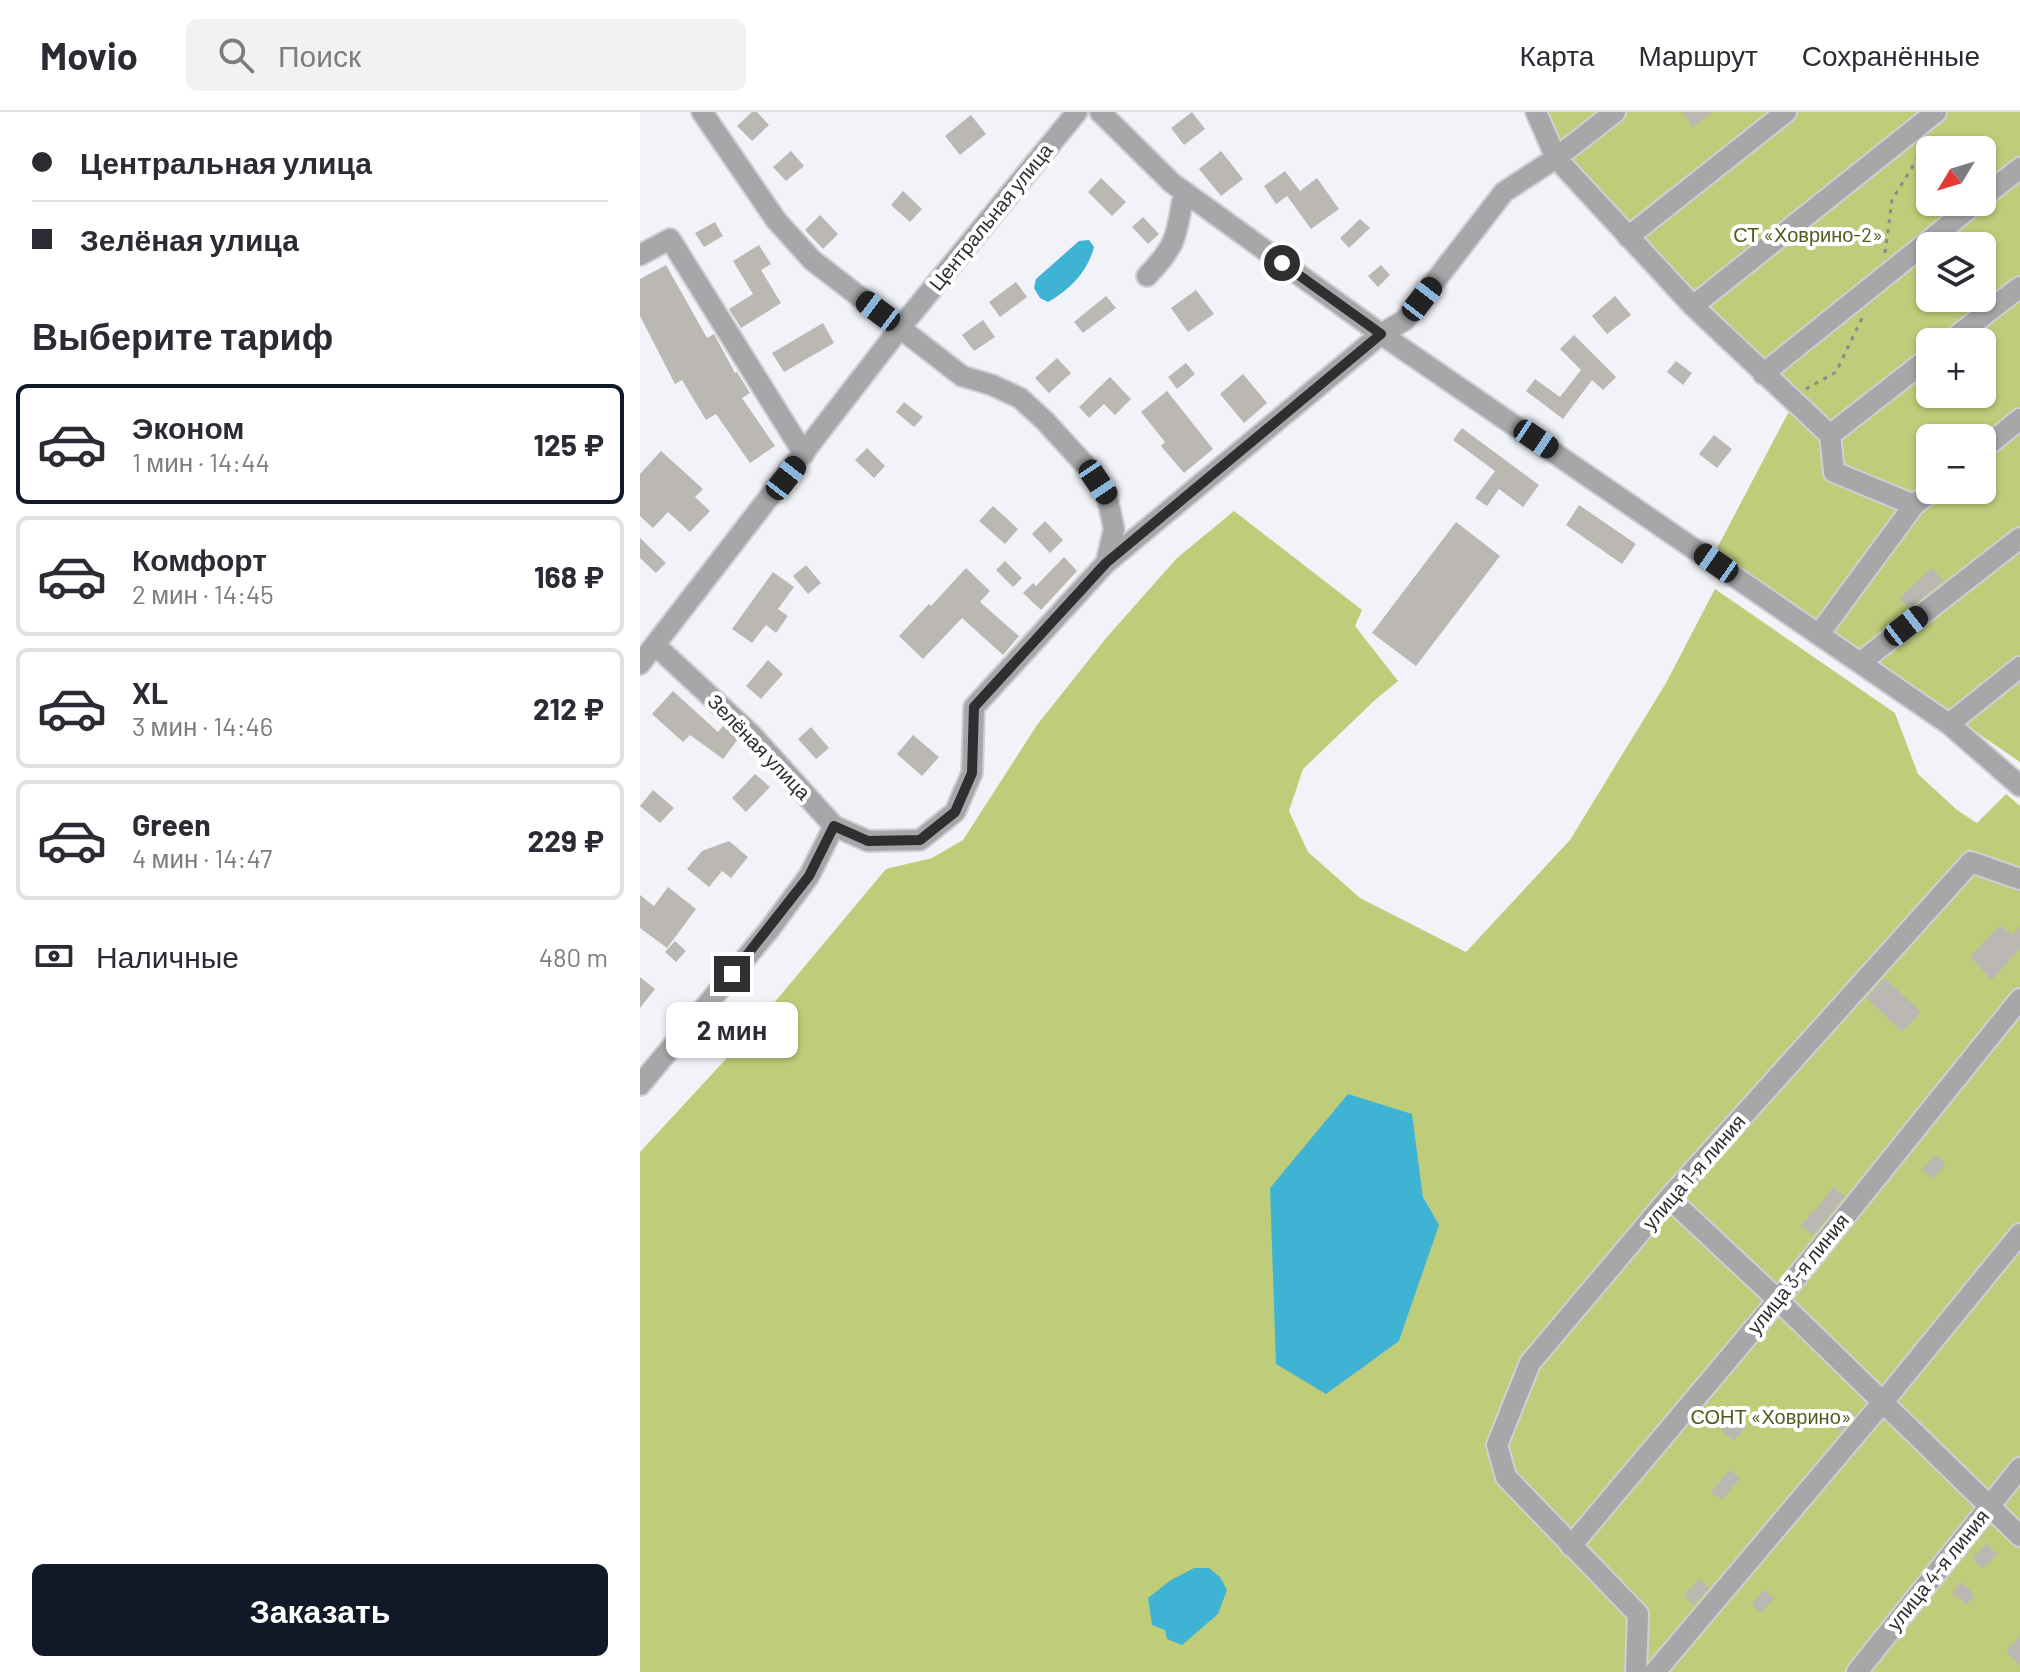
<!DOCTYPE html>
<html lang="ru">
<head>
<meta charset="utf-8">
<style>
  :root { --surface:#fff; --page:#f2f2f3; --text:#2b2b33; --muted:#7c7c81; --line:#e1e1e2; --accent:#111827 }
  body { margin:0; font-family:Barlow,sans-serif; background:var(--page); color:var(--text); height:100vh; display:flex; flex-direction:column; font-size:30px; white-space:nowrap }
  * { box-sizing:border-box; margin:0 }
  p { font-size:26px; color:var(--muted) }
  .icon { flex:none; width:44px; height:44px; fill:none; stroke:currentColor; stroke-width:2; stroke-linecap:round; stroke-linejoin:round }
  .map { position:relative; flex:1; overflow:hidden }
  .details { display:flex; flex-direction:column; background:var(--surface); width:640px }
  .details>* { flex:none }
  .guide { display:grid; align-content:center; height:176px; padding:0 32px; background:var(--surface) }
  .needle { width:52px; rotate:232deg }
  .controls { position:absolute; left:1276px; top:24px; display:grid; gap:16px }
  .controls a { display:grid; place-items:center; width:80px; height:80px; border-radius:12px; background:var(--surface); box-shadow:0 2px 6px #0004; font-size:40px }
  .end { position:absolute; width:36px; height:36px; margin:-18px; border:10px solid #2e2f31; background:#fff; box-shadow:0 0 0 4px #fff }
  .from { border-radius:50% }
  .bubble { position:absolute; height:56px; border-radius:12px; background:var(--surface); box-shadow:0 2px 6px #0004; font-size:26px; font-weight:700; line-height:56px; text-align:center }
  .car { position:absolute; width:24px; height:48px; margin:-24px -12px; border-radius:10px; box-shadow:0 0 6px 2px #0007; background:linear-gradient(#222 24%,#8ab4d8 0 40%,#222 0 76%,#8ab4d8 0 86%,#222 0) }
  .guide b { display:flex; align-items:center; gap:28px; height:76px; font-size:30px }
  .guide b+b { border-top:2px solid var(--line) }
  .guide i { width:20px; height:20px; background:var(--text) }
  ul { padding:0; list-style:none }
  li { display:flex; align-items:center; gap:24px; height:120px; margin:0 16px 12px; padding:0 16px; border:4px solid var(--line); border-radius:12px }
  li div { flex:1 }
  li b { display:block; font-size:30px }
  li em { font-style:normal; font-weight:700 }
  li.on { border-color:var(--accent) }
  li>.icon { width:72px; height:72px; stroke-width:1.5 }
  h2 { padding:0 32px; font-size:36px; line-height:96px }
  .pay { display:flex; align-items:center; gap:20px; height:88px; padding:0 32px; font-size:30px }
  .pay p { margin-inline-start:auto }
  .action { display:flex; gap:16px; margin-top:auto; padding:16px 32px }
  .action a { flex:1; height:92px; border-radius:12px; background:var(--accent); color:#fff; font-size:32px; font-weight:700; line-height:92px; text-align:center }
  header { display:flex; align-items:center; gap:48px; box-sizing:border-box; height:112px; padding:0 40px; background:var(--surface); border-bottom:2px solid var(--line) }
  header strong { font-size:38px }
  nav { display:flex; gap:44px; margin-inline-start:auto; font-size:28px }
  .search { width:560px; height:72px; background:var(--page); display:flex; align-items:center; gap:20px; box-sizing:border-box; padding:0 28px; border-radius:12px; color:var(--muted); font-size:30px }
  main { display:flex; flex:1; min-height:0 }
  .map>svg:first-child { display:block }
</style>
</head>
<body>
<header>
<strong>Movio</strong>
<div class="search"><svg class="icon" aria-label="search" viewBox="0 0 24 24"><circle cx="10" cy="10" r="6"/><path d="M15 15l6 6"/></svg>Поиск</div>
<nav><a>Карта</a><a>Маршрут</a><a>Сохранённые</a></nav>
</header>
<main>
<section class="details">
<div class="guide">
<b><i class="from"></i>Центральная улица</b>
<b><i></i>Зелёная улица</b>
</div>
<h2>Выберите тариф</h2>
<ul>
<li class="on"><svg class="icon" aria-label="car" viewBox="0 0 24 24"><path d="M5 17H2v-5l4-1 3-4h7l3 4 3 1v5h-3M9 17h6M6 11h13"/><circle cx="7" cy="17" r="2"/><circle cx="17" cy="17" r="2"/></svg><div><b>Эконом</b><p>1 мин · 14:44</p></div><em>125 ₽</em></li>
<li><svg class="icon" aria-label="car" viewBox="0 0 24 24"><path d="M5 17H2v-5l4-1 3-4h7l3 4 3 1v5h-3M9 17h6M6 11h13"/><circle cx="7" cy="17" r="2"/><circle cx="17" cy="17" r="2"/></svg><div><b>Комфорт</b><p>2 мин · 14:45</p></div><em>168 ₽</em></li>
<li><svg class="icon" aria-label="car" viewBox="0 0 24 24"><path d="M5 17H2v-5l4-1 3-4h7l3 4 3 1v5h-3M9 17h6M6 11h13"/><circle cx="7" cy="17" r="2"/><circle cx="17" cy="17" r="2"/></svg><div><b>XL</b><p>3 мин · 14:46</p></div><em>212 ₽</em></li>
<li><svg class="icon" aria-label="car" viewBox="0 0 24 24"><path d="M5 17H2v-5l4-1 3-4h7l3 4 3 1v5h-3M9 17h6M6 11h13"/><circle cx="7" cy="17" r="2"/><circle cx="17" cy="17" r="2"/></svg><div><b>Green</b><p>4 мин · 14:47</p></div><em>229 ₽</em></li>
</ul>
<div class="pay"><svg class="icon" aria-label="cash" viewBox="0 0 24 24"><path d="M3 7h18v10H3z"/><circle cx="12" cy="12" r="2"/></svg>Наличные<p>480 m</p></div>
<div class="action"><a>Заказать</a></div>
</section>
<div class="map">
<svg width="1380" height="1560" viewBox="0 0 1380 1560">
  <rect width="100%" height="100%" fill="#f1f3f8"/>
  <path fill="#bfcd7a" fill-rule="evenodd" d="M907,0h473v650l-306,-208 73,-139 14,-17 -104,-99 -129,-140zM1290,38h52v52h-52zM1290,134h52v52h-52zM1290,230h52v52h-52zM1290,326h52v52h-52z
    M594,399l128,99 -7,16 43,55 -23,19 -72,69 -14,42 19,41 52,46 106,54 104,-112 96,-157 49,-94 180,124 23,61 39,36 20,13 29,-29 14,12v866h-1380v-520l98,-106 148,-177 46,-11 31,-18 74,-115 70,-88 70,-79zM771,1002l12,83 15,28 -39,116z"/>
  <path fill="#3eb3d3" d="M449,128l5,7c-6,24 -24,43 -46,55l-8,-4 -6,-10 2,-9 43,-38z
    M708,982l64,20 11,83 16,28 -40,116 -73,53 -50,-30 -6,-176z
    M554,1456h15l11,9 7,13 -9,24 -36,31 -15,-6 -2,-9 -13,-5 -4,-27 23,-18z"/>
  <path fill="#bbb8b3" d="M112,0h5l12,13 -17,16 -15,-15z
    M552,0l13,17 -21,16 -13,-17z
    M1042,0h30l-19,15z
    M331,3l15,19 -26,21 -15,-19z
    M151,39l13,15 -18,15 -13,-14z
    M581,39l22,28 -22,17 -22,-27z
    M645,59l15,20 17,-13 22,31 -28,20 -24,-33 -11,8 -12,-18z
    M461,66l25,24 -14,14 -24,-24z
    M263,79l19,18 -12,13 -19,-17z
    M180,103l18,19 -15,15 -18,-19z
    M503,105l16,17 -11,10 -16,-17z
    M720,107l10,9 -21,20 -9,-10z
    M75,110l8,14 -19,11 -9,-14z
    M119,133l12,19 -10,6 20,33 -40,25 -12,-19 24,-15 -20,-33z
    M26,153l41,73 7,-4 21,39 2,-1 13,21 -8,5 33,48 -25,17 -34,-49 -10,6 -24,-40 -7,4 -35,-68v-37z
    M741,153l9,10 -12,12 -10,-11z
    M376,170l11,15 -27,20 -11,-15z
    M556,178l18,24 -26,18 -17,-24z
    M466,184l10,12 -33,25 -9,-11z
    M975,184l16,19 -24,19 -15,-18z
    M343,208l12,17 -21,14 -12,-16z
    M183,211l11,20 -50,29 -12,-19z
    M934,223l42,42 -13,13 -11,-10 -29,39 -37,-28 9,-12 25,18 21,-27 -21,-21z
    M417,246l14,15 -22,20 -14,-15z
    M1036,249l16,12 -9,12 -16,-13z
    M546,251l9,11 -18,15 -9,-12z
    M603,262l24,29 -23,20 -24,-29z
    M470,265l21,22 -16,16 -11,-11 -15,14 -10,-11z
    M527,279l46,58 -29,24 -23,-27 4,-4 -24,-30z
    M264,290l19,15 -9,10 -18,-15z
    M822,316l77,57 -16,22 -24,-18 -12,17 -12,-8 20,-27 -42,-31z
    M1074,323l18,14 -15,19 -18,-14z
    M227,336l18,18 -11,12 -19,-18z
    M21,339l42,38 -8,8 15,14 -20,21 -22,-20 -15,16 -13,-12v-42z
    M939,393l57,39 -14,20 -56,-39z
    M353,394l25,23 -13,15 -26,-23z
    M405,409l18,19 -13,13 -18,-19z
    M816,410l44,34 -84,110 -44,-33z
    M0,426l26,25 -10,10 -16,-15z
    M424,445l13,14 -36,39 -18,-17 10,-10 3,3z
    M365,449l17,17 -9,9 -17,-17z
    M166,453l15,18 -13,11 -15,-18z
    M326,456l24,23 -10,11 39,34 -16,19 -41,-37 -39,41 -24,-23 30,-32 2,2z
    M1292,456l12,13 -35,27 -10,-10z
    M133,460l21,15 -16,22 10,7 -12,17 -10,-8 -14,18 -20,-14z
    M128,548l15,14 -22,25 -15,-13z
    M33,579l45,41 5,-6 15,13 -15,20 -33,-24 -7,7 -31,-28z
    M171,615l18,21 -13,11 -18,-20z
    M273,623l26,22 -17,19 -25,-22z
    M115,662l15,13 -24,25 -14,-14z
    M13,678l21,18 -14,15 -20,-17z
    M89,729l19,16 -17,21 -9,-7 -13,16 -22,-18 15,-18z
    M28,775l28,22 -29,39 -27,-20v-33l14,11z
    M1360,813l12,10 8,-9v22l-28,32 -22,-23z
    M35,829l11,10 -10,11 -11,-10z
    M0,865l15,12 -15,19z
    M1245,866l36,34 -19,20 -36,-34z
    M1295,1042l11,10 -13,15 -11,-9z
    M1193,1075l12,9 -32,39 -12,-10 14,-16 1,1z
    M1208,1297l7,6 -15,17 -7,-7z
    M1094,1303l13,11 -13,15 -13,-11z
    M1089,1358l11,8 -18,22 -11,-8z
    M1347,1432l10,11 -15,14 -10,-12z
    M1059,1467l10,9 -15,17 -10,-10z
    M1321,1470l14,13 -9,10 -14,-13z
    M1124,1478l10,8 -13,15 -10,-8z
    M1380,1523v30l-14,-13z"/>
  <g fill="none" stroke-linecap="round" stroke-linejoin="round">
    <g stroke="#ced0d4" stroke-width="24">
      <path id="minor" d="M62,0l74,108 36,40 150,116 30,9 28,13 25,23 43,47 19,28 7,33 -8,34 -132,144 -2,66 -17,39 -35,28 -52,1 -34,-15
        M460,0l72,71 209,151 568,390 71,62
        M896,0l20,46 137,148 137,129 4,37 80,33
        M1342,86l38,-30
        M988,125l158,-125
        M0,143l30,-16 134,215
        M507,164c32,-33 29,-42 37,-84
        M1053,194l243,-194
        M1309,230l71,-55
        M1123,262l214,-172
        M1190,323l100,-78
        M1342,338l38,-31
        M466,451l275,-229 24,-14 99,-128 52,-34 59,-46
        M1179,522l95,-129 19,-15
        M1221,550l159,-124
        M0,552l260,-336 177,-216
        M1309,612l71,-57
        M0,973l129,-155 40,-54 25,-50 -84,-93 -95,-88
        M1029,1086l109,102 242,236
        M931,1434l207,-246 242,-301
        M996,1560l2,-58 -132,-137 -9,-32 33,-82 139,-165 302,-336 49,17
        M1015,1560l228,-270 137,-168
        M1217,1560l163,-204"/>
    </g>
    <path stroke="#898b8e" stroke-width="3" stroke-dasharray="4 6" stroke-linecap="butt" d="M1245,141l7,-53 35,-57
      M1166,277l30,-17 27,-56"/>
    <use href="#minor" stroke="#a5a7a8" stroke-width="20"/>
  </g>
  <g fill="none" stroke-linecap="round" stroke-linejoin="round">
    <path stroke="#2e2f31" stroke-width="10" d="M92,862l77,-98 25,-50 34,15 52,-1 35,-28 17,-39 2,-66 132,-144 275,-229 -99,-71"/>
  </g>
  <g text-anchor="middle" stroke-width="8" stroke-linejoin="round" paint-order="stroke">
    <g font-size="20" fill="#2e2f31" stroke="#fff">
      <text transform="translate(351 105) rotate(-51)" y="7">Центральная улица</text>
      <text transform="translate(119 635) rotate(46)" y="7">Зелёная улица</text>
      <text transform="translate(1054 1060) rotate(-49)" y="7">улица 1-я линия</text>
      <text transform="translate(1158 1162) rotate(-51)" y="7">улица 3-я линия</text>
      <text transform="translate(1298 1458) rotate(-51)" y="7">улица 4-я линия</text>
    </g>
    <g font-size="20" fill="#525b1d" stroke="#fff">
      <text x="1168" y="130">СТ «Ховрино-2»</text>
      <text x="1131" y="1312">СОНТ «Ховрино»</text>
    </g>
  </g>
</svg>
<div class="controls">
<a><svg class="needle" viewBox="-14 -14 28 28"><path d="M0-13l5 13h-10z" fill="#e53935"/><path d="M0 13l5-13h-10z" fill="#7c7c81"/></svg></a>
<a><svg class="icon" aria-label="layers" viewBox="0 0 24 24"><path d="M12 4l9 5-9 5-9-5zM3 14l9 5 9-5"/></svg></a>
<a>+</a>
<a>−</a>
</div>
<i class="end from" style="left:642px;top:151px"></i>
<i class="end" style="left:92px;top:862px"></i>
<div class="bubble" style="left:26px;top:890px;width:132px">2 мин</div>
<i class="car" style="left:782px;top:187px;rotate:38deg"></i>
<i class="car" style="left:238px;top:199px;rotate:307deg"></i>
<i class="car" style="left:896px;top:327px;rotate:124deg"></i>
<i class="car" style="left:146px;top:366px;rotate:38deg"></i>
<i class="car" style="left:458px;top:370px;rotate:146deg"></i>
<i class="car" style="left:1076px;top:451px;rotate:305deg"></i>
<i class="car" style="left:1266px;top:514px;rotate:52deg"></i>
</div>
</main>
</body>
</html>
